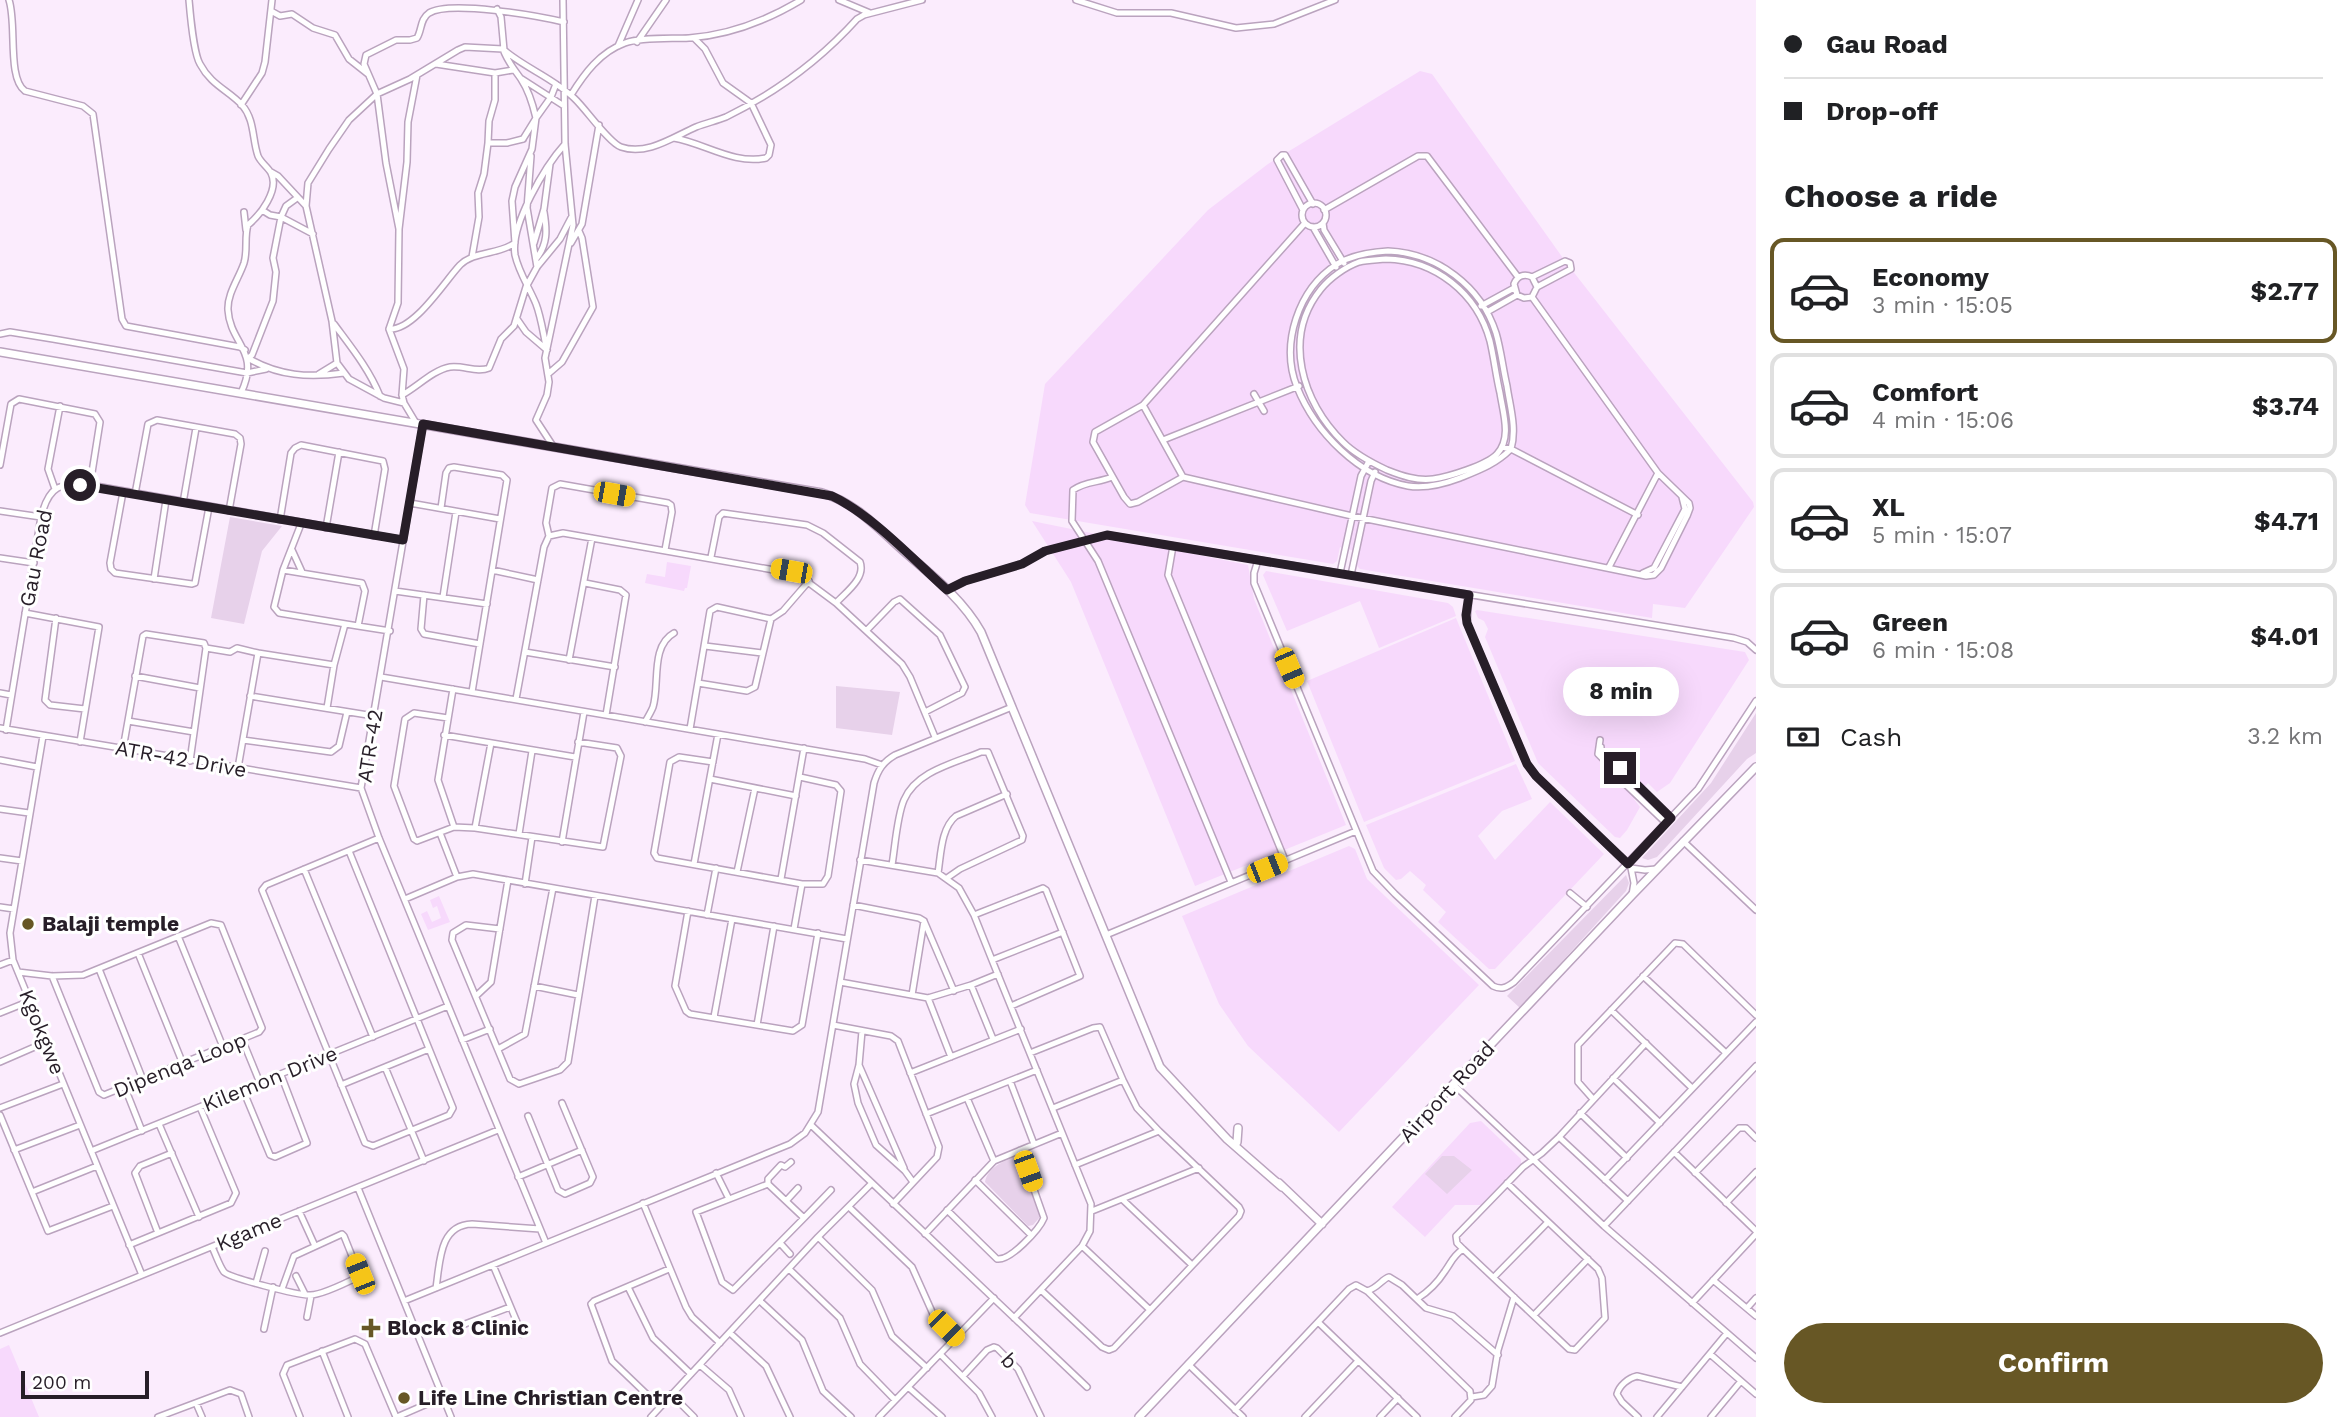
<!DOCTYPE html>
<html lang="en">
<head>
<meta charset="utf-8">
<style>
  :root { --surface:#fff; --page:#f6f6f6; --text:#202124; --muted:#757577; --line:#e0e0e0; --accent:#675725 }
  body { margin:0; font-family:"Work Sans",sans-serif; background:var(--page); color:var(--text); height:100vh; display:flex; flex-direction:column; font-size:26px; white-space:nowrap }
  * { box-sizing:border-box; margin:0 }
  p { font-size:23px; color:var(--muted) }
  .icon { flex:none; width:38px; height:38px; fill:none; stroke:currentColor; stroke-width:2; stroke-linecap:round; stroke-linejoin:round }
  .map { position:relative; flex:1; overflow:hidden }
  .details { display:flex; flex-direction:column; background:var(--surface); width:595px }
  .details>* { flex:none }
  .banner { display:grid; align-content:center; height:154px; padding:0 28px; background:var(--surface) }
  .scale { position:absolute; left:21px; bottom:18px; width:128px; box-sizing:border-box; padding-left:7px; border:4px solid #271e28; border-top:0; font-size:19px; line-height:24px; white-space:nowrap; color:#271e28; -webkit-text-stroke:5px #fff; paint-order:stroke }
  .end { position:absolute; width:32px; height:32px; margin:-16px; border:9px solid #271e28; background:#fff; box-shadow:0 0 0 4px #fff }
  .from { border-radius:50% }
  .bubble { position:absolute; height:49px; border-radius:24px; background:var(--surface); box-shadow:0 7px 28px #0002; font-size:23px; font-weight:700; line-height:49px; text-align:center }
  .car { position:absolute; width:21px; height:42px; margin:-21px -10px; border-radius:9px; box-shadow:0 0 5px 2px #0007; background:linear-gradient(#f5c518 24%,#345 0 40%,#f5c518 0 76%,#345 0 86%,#f5c518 0) }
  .banner b { display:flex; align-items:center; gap:24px; height:66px; font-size:26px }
  .banner b+b { border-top:2px solid var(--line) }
  .banner i { width:18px; height:18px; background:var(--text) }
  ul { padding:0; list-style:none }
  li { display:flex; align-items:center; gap:21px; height:105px; margin:0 14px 10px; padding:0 14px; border:4px solid var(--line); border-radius:14px }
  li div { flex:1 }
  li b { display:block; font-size:26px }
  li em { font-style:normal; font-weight:700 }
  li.selected { border-color:var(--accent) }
  li>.icon { width:63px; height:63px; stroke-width:1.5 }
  h2 { padding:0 28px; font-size:32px; line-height:84px }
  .pay { display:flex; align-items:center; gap:18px; height:77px; padding:0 28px; font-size:26px }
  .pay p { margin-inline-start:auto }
  .action { display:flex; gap:14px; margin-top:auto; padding:14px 28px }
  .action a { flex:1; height:80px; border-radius:42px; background:var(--accent); color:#fff; font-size:28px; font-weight:700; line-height:80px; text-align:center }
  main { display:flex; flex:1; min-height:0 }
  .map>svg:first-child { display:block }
</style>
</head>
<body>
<main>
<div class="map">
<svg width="1756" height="1417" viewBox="0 0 1756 1417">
  <rect width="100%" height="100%" fill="#fbecfd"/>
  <path fill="#f7d9fc" d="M1420,71l12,3 133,187 188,241 1,5 -69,101 -32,-4 -1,14 -292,-49 -3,-3 2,-14 -19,-5 -3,14 -4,3 -303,-51 -5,-8 20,-121 163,-174 60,-46z
    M1032,521l216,44 6,34 92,226 -151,61 -124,-304z
    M667,562l24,4 -4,22h-2l-1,3 -39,-8 2,-9 18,3z
    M1266,571l182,32 5,4 3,9 -77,32 -19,-47 -73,30 -24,-56z
    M1477,610l268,42 4,8 -79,123 -13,9 -9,-9 -14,16 6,8 -13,23 -7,8 -5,-1 -77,-74 -53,-126 3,-8 -4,-8 -6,-3 -3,-7z
    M1456,618l59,143 -151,61 -57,-141z
    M1516,764l16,35 -30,12 -24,25 17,24 55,-58 54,52 -109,115h-6l-51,-47 8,-10 -23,-22 3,-5 -16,-14 -9,8 -5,1 -12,-12 -18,-43z
    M1349,846l6,3 12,30 112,106 -140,147 -91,-86 -29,-42 -37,-88z
    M439,896l11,26 -22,8 -7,-16 6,-3 5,11 9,-4 -4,-12 -4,2 -3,-8z
    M1481,1121l40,38v5l-40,41h-26l-30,32 -33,-30 78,-84z
    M9,1345l30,72h-39v-68z"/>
  <path fill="#e7d1ea" d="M230,517l52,9 -20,25 -18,73 -33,-6z
    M836,686l64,6 -8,43 -56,-7z
    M1756,713v40l-9,6 -90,98 -9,3 -6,-2 69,-75z
    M1626,875l3,8 -3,8 -106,117 -13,-12z
    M1019,1155l21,57v5l-7,8 -5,1 -43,-44c3,-16 20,-21 34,-27z
    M1442,1156h12l18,14 -25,24 -22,-20z"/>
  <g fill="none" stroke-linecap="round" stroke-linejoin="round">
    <g stroke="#baa3be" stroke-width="8">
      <path id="minor" d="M9,0c8,24 -2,78 16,91l58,15 10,8 29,205 4,7 114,21 5,3
        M189,0c1,12 5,54 11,64 11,21 28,26 42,41 13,15 10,34 16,51 3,7 10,11 13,17 9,17 -11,42 -23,52 -4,12 0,25 -4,38 -5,15 -17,31 -16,47 2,34 33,41 13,83
        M839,0l31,13
        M1076,0l41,13h54l65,15 38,-4 61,-24
        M497,9l4,8 3,33c21,18 49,28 70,48 12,11 35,45 47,49 26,9 52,-10 75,-20 10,-4 20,-6 30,-10 49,-24 95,-58 131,-98l7,-4 58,-15
        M271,11l9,5 12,-2 21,14 22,7 14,24 19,15
        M637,42l29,-42
        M618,46l20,-46
        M436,64l59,9
        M522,79l42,27
        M571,95c13,-21 29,-43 54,-52 17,-6 46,-4 64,-5 41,-3 77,-17 112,-38
        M241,105l21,-32 3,-11 7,-62
        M674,138c30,5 60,27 92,20l3,-3 2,-10 -20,-42 -28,-20 -18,-34 -11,-11
        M488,143l1,-22 6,-21v-27l18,-3
        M531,156l-4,52 10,59
        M271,172l7,4 28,30
        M297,198l-11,8 -5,11 32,17
        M1302 215a12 12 0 1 1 24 0a12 12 0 1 1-24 0Z
        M262,210l8,5 11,2 -8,41 3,14 -3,29 -21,54 -4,3c30,18 61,20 96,15
        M1303,210l-26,-50 5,-5h3l28,49
        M1324,210l94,-54h9l91,121
        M244,212l2,18
        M1305,223l-162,182 -48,27 -2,10 31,55 6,7 8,-2 45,-25 169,39 294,60 8,-1 7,-7 26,-52 3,-8 -1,-5 -31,-30 -126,-176
        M1323,223l1,7 20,33
        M1313,227l23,40
        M399,229l-13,-66 -9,-69 33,-15 48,-29 7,-3 38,2c4,12 11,20 18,30 8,12 12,26 15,39l-13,21
        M534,243l10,-34 6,-45
        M571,243l11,-19 17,-99
        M1388,251c49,2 93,35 108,82 5,17 7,36 11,53 3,21 10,42 4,63 -15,15 -31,21 -51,29 -16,6 -34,11 -52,8 -49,-9 -93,-54 -111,-99 -17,-43 1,-98 40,-123 15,-9 34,-12 51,-13z
        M472,257l7,-40 -1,-24 6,-19 4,-31h19l16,-4
        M536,259c12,-15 11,-29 8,-47
        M1386,259c49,1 91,34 104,82 4,17 6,35 10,52 3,20 12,45 -3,61 -10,11 -49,23 -64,25 -16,2 -31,-3 -46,-9 -15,-7 -32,-16 -44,-28 -41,-40 -61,-105 -22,-153 9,-11 24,-22 38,-27 9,-2 18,-2 27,-3z
        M1532,277l33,-16 5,2 1,6 -34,18
        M1481,306l33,-18
        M1487,312l30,-17 7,3 8,-1 5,-10 -5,-10c-8,-4 -15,-1 -18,7l3,11
        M517,319l9,13 21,18
        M334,324c17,23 35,45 46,72
        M389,329c25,2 55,-47 71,-64 14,-14 38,-10 55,-22l-3,-42 3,-14 17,-38 4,-31 15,-21 5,-13
        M0,334l10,-2 43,7 194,34 19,-4
        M546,346c-3,-14 -5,-29 -10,-42 -7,-17 -17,-31 -21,-49 -5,-30 30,-89 50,-111
        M319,374l18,-11
        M548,374l14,-12 31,-55 -11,-69 -3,-7
        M1254,394l10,17
        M402,395c15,-8 31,-25 48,-28 13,-2 27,6 39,1l12,-29 13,-13 12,-39 11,-20 23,-28 11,-21
        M404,403l-2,-8 2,-26 -15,-40 9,-26 1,-74 8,-67 1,-40 9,-47
        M1143,405l40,72
        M416,423l-12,-20 -20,-5 -35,-19 -12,-16 -5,-42 -26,-115 2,-23 21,-34 20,-29 28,-26 -13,-30 2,-9 30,-15h14l7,-2c5,-8 3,-19 12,-25 21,-13 109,3 135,9
        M423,424l-62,364 18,50 167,405
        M1163,440l136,-54
        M553,446l-17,-26 11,-25 2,-13 -4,-24 28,-133 -8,-81 -2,-144
        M1502,447l9,2 127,66
        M0,465l11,-61 8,-5 76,15 5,8 -10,63
        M1112,477c-14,6 -26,4 -39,13l-1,31 26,40 133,321
        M55,489l-7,-20 12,-63
        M123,492l-13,71 1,6 4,4 77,11 3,-1 14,-76
        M135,494l13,-70 9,-4 78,14 5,4 1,6 -12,67
        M183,503l13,-75
        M410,503l90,16
        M441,508l5,-35 3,-5 5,-1 48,8 5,5 -35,212
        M0,511l41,6
        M280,520l11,-67 4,-5 6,-3 82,16 2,8 -11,67
        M301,524l-18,46 -9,37 5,6 6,1 73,12
        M326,528l13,-76
        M549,536l-3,-13 6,-35 8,-4 108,19 3,2 1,7 -7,38
        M1173,546l-5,29 117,285
        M292,550l10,22
        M711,557l8,-40 4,-4 84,12 16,8 37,29c6,16 -14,30 -24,41
        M0,558l34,5
        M1258,560l-4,13v10l119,288 22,23 98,92c8,4 13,2 21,-4l184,-193 58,-88
        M1609,567l49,-94
        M283,570l79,13 3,8 -7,35 32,5
        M492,570l46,10
        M1340,573l21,-97 8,-15
        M1643,573l11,-5 31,-59 -3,-12
        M1351,575l20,-94 4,-9
        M154,579l12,-79
        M585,583l35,7 6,5 -20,120
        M947,590l18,-9 57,-17 23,-13 62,-16 627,103 13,4 9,8
        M395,591l92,13
        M424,595l-3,34 3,5 56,10
        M1469,595l-2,28 60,141 9,12 95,92 14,2 11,-1
        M443,597l13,-85
        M25,613l74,14 -19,115
        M56,618l-11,82 5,5 35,4
        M867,630l27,-28 6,-3 40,36 25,52 -3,6 -37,19
        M705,646l57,7
        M206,648l24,4 7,-4 21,5
        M525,652l90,15
        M569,660l23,-122
        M135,676l65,12
        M381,677l484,82 17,6
        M698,683l49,8 8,-4 16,-68 12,-8 26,-30
        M453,689l-15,91 16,47
        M0,693l11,2
        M250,696l124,20
        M516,699l28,-152 5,-11 14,-3 234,41 39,29 66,61 8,13 25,60
        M327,708l7,-43 11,-41
        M448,718l-34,-5 -9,6 -11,67 20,53 3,2 37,-14 21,1 128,19 18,-91 -4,-8 -39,-6
        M128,721l66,11
        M645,722c3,-5 6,-10 8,-15 7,-22 -3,-61 21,-74
        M0,728l361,60
        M690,729l20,-118 7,-4 54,12
        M6,730l35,-213c8,-32 19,-34 49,-32l313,55
        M444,735l131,22
        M43,736l-33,197 3,27 129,315
        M243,740l88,12 8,-6 8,-34
        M1600,740l-2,14 12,12 5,11 8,5 43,41
        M1601,747v5l23,18 8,12 39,36
        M123,749l20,-113 3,-2 58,9 2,5 -16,113
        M0,760l37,7
        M713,762l-34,-5 -9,5 -16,91 3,5 145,26h21l5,-8 13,-85 -5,-6 -36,-8
        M238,768l20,-115 76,12
        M710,779l86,17
        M0,809l29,4
        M475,828l16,-85
        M440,833l17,44
        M519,834l13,-83
        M1683,841l73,69
        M562,842l22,-130
        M349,851l104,257 -4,7 -76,31 -8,-3 -103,-253 4,-5 113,-47
        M0,858l22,3
        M860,860l78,13 21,15 15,27 18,45 99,244 -1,27 -8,15 -68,72
        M694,864l24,-130
        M892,865c3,-18 5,-49 12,-65 12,-29 51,-37 77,-48h7l35,84 -1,4 -62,29 -13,9
        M1631,868l3,15 -2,12
        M304,869l69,168
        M737,872l18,-84
        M938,873c3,-19 3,-45 18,-57l51,-22
        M781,879l23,-131
        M525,884l7,-47
        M1570,893l17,14
        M405,899l52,-22 16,-3 374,65
        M853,905l66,13 5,3 30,70
        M0,907l14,2
        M688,911l-13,75 11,25 4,3 103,17 9,-6 16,-92
        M707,915l9,-47
        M974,915l69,-27 3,2 34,86 -69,30
        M500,929l-34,-4 -13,8 -1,7 58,139 9,5 41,-14 8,-8 27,-166
        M794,929l8,-45
        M1106,935l250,-104
        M178,936l45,111
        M138,953l45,111
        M992,960l71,-28
        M0,965l13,-5
        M99,969l44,111
        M18,972l34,4 31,-1 128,-52 10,2 41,103 -3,4 -155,63 -5,-3 -47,-116
        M1643,976l83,77
        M840,982l88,16 43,-13
        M534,986l44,9
        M912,995l12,-74
        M476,996l15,-14 17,-102
        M928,998l23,59
        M1611,1010l81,78
        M0,1013l30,-12
        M714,1017l18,-98
        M757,1025l17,-99
        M833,1025l58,11 7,5 41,106 -2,10 -44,47
        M862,1031l-3,34 -5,19 4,19 18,42 29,26 8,11
        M242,1039l18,44
        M993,1039l-22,-54 27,-11
        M462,1040l28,-11
        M498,1049l27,-15 28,-146
        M1030,1053l63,-25 7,-1 23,53 -70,28
        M0,1062l46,-20
        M859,1065l45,103
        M385,1067l39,94
        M910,1073l111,-44
        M1613,1078l47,45
        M1010,1081l24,63
        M341,1085l88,-36
        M1454,1085l150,141 152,132
        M125,1088l17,43
        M243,1090l27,65 5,2 32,-14 -26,-68
        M967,1098l27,63
        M1593,1099l-15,-17v-37l97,-102 8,1 73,71
        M0,1108l63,-24
        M1580,1113l47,45
        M926,1114l111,-44
        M0,1115l48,116 65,-25
        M528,1116l30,74 7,4 25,-11 3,-6 -31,-74
        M159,1124l40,93
        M811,1125l276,262
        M1559,1137l69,64
        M14,1150l66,-25
        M91,1151l357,-145
        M1674,1152l82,79
        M1075,1165l84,-34 -22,-23 -14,-28
        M716,1173l13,26
        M1695,1173l44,-45h7l10,10
        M518,1177l64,-27
        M975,1180l56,55
        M1605,1180l151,-158
        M1507,1183l91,86 4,9 3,40 -30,32 -6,-1 -106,-100 -6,-6 -1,-7 3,-3 64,-66 19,-14 17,-16 87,-94
        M768,1184l36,34 -71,72 -11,-8 -26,-70z
        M768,1184v-5l13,-14 4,2 6,-5
        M358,1188l93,229
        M32,1192l65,-26
        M1123,1200l69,65
        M786,1201l12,-13
        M643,1203l43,104 6,10 28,26
        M1726,1203l30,-31
        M850,1208l62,59 21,47 23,24
        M947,1210l50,49c13,2 42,-29 47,-41l-24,-68
        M299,1211l16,35
        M1092,1211l107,-43
        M804,1218l27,-28
        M1604,1226l152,-160
        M158,1233l-23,-60 5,-7 32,-13
        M925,1234l69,-73 68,-28
        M818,1237l54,53 20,46 35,32
        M780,1243l10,11
        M129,1245l102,-42 5,-10 -36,-86
        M1082,1246l67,63
        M212,1247c4,8 7,18 12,25 6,6 73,23 85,23 11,1 41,-14 51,-19l-16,-40 -2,-2 -48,22 -12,33
        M493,1265l29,69
        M789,1269l51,49 20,46 35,36
        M296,1276l9,18
        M1494,1277l54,-55
        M1713,1280l43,36
        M256,1283l9,-32
        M628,1287l25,51 38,36
        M436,1288c4,-26 3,-63 36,-64l68,5
        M1042,1291l60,56 7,3 5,-2 125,-132 2,-5 -2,-4 -80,-76
        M1367,1291c11,-3 15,-12 22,-14l13,8 24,23 27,8 7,6 38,33
        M1417,1299c11,-7 21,-17 28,-28 7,-10 8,-15 18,-22
        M404,1301l386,-157 15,-11 13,-21 56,-329c4,-13 9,-21 21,-28l117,-48
        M760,1301l42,39 21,51 28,26
        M1692,1303l64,-69
        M1747,1308l9,-10
        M1534,1315l54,-56
        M307,1317l4,-21
        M1318,1322l99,95
        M457,1327l53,-20
        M264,1329l9,-42
        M0,1333l498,-203
        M730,1333l36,33 24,51
        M322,1351l26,66
        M940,1354l39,39 13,24
        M1710,1354l46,40
        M1188,1364l55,53
        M700,1365l29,25 12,27
        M963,1376l24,-26 7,-3 3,1 21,21 23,48
        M908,1387l34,30
        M671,1394l23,23
        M1472,1397l12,-2 8,-9 6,-36 16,-53
        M196,1403l6,14
        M660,1407l-48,-46 -21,-57 3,-3 75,-32
        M1235,1410l114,-121 7,-4 11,6 103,100 1,9 -16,17
        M158,1417l72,-27 11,4 8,23
        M300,1417l-17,-43 4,-9 68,-26 10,5 31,73
        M397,1417l46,-20
        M651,1417l167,-180 54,-54
        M879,1417l115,-119
        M1305,1417l53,-56
        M1380,1417l18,-19
        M1638,1417l-16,-15 -5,-8c2,-8 11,-16 20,-18l45,11
        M1657,1417l70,-84
        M1711,1417l30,-36"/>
    </g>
    <g stroke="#baa3be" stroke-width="10">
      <path id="major" d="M0,352l822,141c33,9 58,37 84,60 28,24 57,47 75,79l179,435 67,72 55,48
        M1237,1142l1,-14
        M1279,1183l43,41
        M1139,1417l493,-522 124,-128"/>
    </g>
    <use href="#minor" stroke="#fff" stroke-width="5"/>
    <use href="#major" stroke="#fff" stroke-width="7"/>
  </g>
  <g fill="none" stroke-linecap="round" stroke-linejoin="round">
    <path stroke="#271e28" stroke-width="9" d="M80,485l323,55 20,-116 409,72c40,19 82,64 115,94l18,-9 57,-17 23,-13 62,-16 362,60 -3,20 1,8 60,141 9,12 92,88 43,-46 -51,-50"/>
  </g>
  <g fill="#675725" stroke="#fff" stroke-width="2.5">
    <circle cx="28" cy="924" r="7"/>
    <path d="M367.5 1317.5h7v7h7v7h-7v7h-7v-7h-7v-7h7z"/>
    <circle cx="404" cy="1398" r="7"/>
  </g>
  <g text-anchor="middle" stroke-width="6" stroke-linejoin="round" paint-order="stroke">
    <g font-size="21" fill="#271e28" stroke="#fff">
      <text transform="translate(36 558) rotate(-79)" y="7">Gau Road</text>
      <text transform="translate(370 746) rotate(-81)" y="7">ATR-42</text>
      <text transform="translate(181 759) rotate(10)" y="7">ATR-42 Drive</text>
      <text transform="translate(42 1032) rotate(68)" y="7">Kgokgwe</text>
      <text transform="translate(180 1065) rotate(-22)" y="7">Dipenqa Loop</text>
      <text transform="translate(270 1079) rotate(-22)" y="7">Kilemon Drive</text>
      <text transform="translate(1447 1092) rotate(-47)" y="7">Airport Road</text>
      <text transform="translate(249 1232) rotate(-22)" y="7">Kgame</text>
      <text transform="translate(1009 1361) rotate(48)" y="7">b</text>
    </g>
    <g font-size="21" font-weight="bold" fill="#271e28" stroke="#fff" text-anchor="start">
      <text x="42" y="931">Balaji temple</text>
      <text x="387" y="1335">Block 8 Clinic</text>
      <text x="418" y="1405">Life Line Christian Centre</text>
    </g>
  </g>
</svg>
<div class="scale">200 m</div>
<i class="end from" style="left:80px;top:485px"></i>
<i class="end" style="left:1620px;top:768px"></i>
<div class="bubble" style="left:1563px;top:667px;width:116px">8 min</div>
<i class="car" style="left:614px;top:494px;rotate:100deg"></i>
<i class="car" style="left:791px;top:571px;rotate:280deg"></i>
<i class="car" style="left:1289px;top:668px;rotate:157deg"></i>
<i class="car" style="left:1267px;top:868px;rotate:68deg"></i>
<i class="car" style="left:1028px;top:1171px;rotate:160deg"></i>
<i class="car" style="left:360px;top:1274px;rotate:338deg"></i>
<i class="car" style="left:946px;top:1328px;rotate:135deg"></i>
</div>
<section class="details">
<div class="banner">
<b><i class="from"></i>Gau Road</b>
<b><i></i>Drop-off</b>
</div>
<h2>Choose a ride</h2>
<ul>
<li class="selected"><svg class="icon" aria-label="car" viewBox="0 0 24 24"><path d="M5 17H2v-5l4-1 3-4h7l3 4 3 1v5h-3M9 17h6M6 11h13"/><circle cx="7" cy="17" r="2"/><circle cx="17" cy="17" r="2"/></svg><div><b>Economy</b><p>3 min · 15:05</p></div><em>$2.77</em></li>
<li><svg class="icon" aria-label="car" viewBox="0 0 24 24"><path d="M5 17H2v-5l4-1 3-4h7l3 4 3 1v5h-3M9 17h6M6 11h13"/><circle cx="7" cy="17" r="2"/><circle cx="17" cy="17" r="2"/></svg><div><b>Comfort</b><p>4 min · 15:06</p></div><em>$3.74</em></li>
<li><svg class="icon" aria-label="car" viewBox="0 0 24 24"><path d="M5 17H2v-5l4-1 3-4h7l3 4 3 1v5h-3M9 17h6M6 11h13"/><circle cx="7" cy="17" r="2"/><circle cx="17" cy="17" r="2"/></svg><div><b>XL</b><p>5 min · 15:07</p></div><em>$4.71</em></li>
<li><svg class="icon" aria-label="car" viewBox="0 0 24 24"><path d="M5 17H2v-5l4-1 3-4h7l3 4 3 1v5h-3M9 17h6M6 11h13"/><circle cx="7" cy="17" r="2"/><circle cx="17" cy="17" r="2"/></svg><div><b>Green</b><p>6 min · 15:08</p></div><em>$4.01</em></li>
</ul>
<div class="pay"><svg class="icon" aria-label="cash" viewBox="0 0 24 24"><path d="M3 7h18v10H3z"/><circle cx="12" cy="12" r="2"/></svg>Cash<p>3.2 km</p></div>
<div class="action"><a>Confirm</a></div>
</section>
</main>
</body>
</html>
